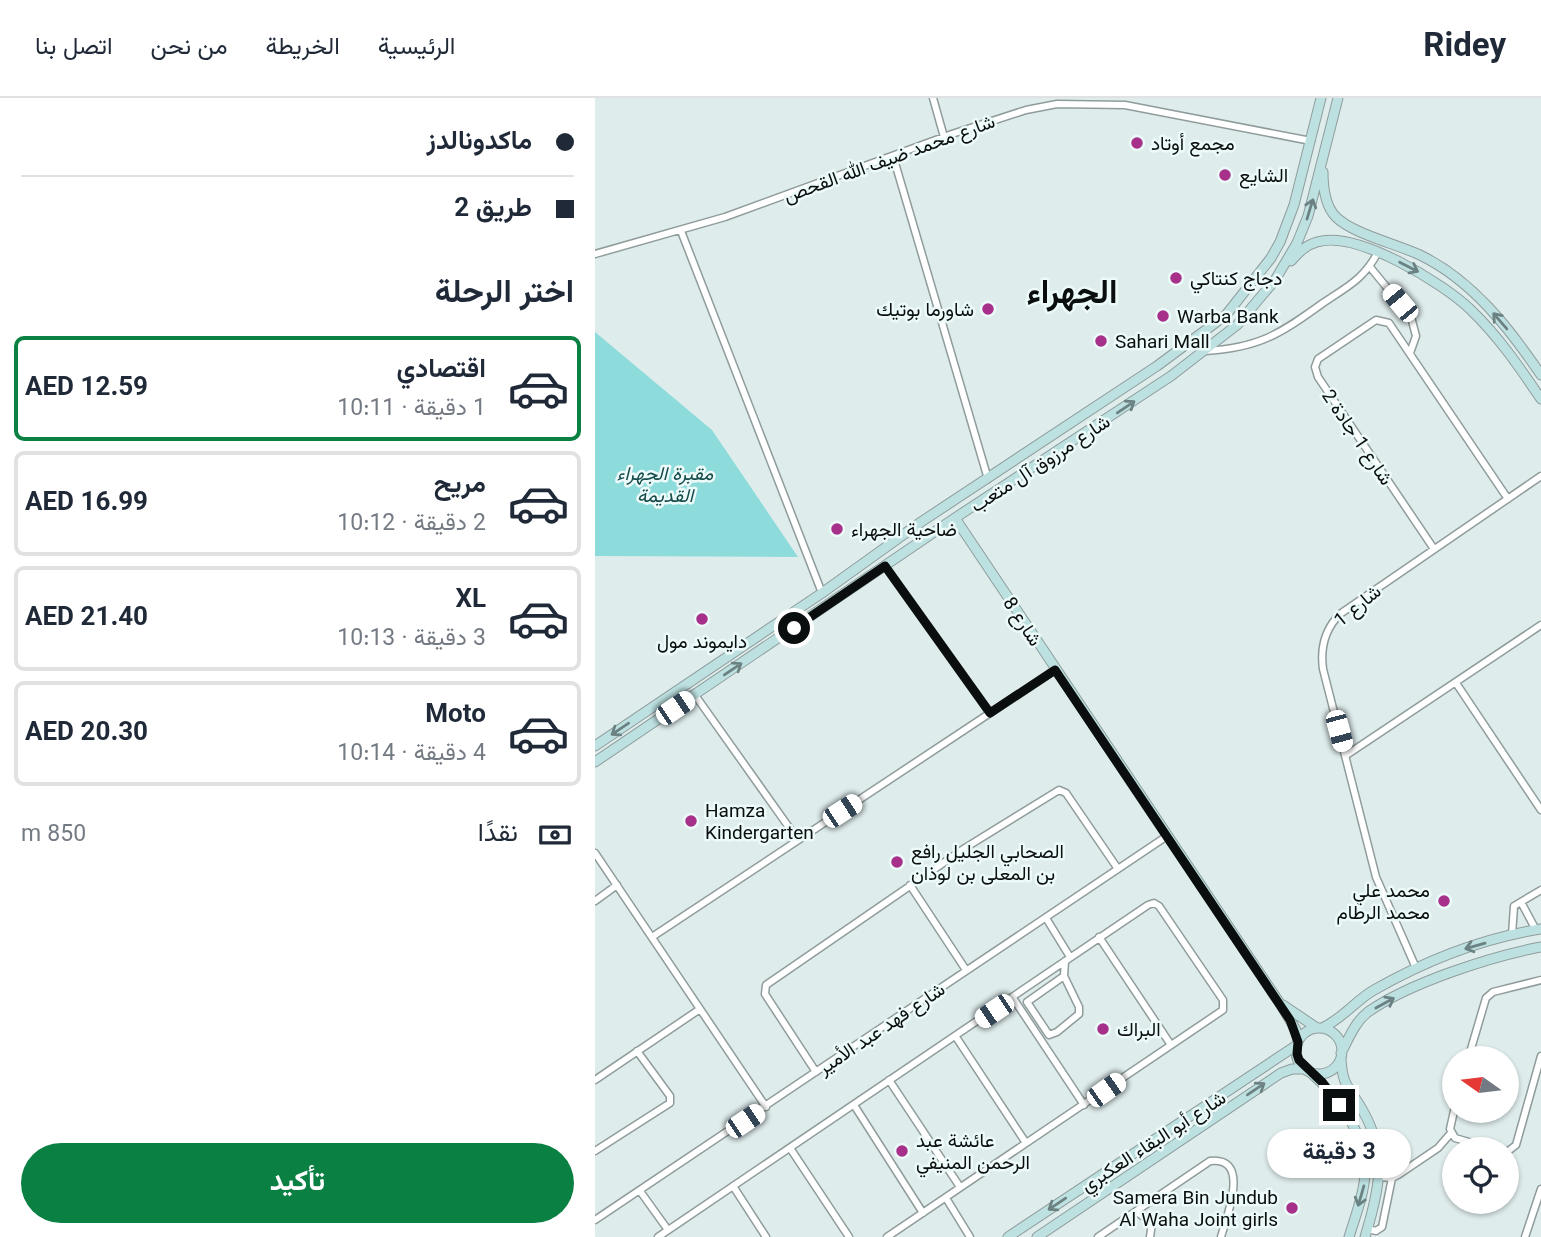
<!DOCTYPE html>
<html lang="ar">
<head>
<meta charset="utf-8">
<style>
  :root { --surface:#fff; --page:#f2f2f3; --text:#1f2937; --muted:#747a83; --line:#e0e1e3; --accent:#0b8043 }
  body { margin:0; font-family:Georgia,Vazirmatn,serif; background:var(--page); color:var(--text); direction:rtl; height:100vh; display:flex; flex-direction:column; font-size:26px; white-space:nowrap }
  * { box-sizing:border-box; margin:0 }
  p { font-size:23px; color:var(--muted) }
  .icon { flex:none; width:38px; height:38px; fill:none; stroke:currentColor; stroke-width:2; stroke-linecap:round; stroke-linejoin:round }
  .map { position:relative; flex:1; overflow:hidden; direction:ltr }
  .details { display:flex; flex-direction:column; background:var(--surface); width:595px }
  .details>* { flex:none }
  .hud { display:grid; align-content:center; height:154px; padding:0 21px; background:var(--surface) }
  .needle { width:46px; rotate:284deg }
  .controls { position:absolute; left:847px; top:948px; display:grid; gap:14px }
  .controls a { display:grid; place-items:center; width:77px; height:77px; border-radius:50%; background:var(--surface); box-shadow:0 2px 5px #0004; font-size:35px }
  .end { position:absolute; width:32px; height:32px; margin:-16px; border:9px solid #0a0e0e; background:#fff; box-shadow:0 0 0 4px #fff }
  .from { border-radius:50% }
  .bubble { position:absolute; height:49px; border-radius:24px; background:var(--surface); box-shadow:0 2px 5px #0004; font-size:23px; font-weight:700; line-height:49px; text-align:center; direction:rtl }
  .car { position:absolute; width:21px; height:42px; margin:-21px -10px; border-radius:9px; box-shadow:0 0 5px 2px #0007; background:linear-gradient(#fff 24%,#345 0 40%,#fff 0 76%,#345 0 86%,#fff 0) }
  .hud b { display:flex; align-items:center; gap:24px; height:66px; font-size:26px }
  .hud b+b { border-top:2px solid var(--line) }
  .hud i { width:18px; height:18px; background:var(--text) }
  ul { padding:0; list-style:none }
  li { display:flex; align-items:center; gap:21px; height:105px; margin:0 14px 10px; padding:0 7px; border:4px solid var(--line); border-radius:10px }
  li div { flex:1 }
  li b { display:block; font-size:26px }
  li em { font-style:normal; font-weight:700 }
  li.current { border-color:var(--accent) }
  li>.icon { width:63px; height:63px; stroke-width:1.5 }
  h2 { padding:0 21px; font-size:32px; line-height:84px }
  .pay { display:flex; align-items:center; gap:18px; height:77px; padding:0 21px; font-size:26px }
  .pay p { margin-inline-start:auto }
  .cta { display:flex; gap:14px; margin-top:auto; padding:14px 21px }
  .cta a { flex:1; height:80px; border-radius:42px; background:var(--accent); color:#fff; font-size:28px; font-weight:700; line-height:80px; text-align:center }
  header { display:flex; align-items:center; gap:42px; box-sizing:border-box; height:98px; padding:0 35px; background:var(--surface); border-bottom:2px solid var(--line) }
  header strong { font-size:33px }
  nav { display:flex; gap:38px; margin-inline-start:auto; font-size:24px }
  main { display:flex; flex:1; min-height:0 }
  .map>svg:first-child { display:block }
</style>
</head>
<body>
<header>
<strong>Ridey</strong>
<nav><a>الرئيسية</a><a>الخريطة</a><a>من نحن</a><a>اتصل بنا</a></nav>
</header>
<main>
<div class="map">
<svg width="946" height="1139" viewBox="0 0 946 1139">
  <rect width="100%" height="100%" fill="#dfecec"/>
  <path fill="#8ddbdb" d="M0,234l117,98 86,127 -203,-1z"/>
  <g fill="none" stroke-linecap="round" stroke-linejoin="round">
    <g stroke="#909c9c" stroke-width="9">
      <path id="street" d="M338,0l11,39
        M298,58l95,323
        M86,133l141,362
        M0,156l130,-37 227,-83 74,-24 31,-6 68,1 186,36
        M775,169l41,50 5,19 -6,17
        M610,253c54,-3 75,-17 118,-48 24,-16 41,-24 55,-51
        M839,451l-116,-172 -3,-10 3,-8 58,-39 13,3 119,176
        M290,468l105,147
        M861,585l85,127
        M100,597l103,145
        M750,658l196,-131
        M0,755l171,254
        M315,787l56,85
        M0,803l22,-16
        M926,804l15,28
        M451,820l24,39
        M917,837l2,-29 27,-16
        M57,839l403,-267
        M504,839l72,108
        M821,870l-40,-91 -53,-208c-3,-22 2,-40 17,-55l201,-138
        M469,878l-37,26 22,33 8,-3 22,-18v-7l-15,-31 1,-15
        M418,900l71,107
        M361,939l70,106
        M873,961l18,-61 7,-6 48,-12
        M221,974l-51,-78 1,-9 199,-137 94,-58 7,3 52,76
        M0,982l105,-71
        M294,982l71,107
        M259,1007l69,108
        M859,1013l-4,18 5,9 41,12
        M195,1050l59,89
        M0,1053l75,-48v-7l-33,-45
        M912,1054l9,-7 25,-89
        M785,1079l12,1 6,-3 40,-27 13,-15
        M138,1088l33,51
        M45,1093l28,39
        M351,1100l24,39
        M542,1114l15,11 -2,14
        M0,1122l572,-384
        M773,1131l8,2 6,-4 10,-49
        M63,1139l490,-332 6,-2 5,3 64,94v10l-336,227
        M503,1139l112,-76c42,-5 16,57 11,76
        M930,1139l16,-48"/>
    </g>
    <g stroke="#909c9c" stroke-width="11">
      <path id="secondary" d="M728,74c0,15 2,34 13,45 17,17 61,27 84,38 52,25 90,74 121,120
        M696,163c8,-9 15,-16 26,-19 40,-12 126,41 154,68 28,27 49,58 70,89
        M360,420l324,484 17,28 2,12
        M0,648l227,-153 99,-71 236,-156 69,-51 45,-57 9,-16 14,-37 27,-107
        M0,664l360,-244 216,-142 66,-51 38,-45 22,-37 11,-27 30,-118
        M688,907l34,23
        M727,930c20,-9 33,-27 52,-38 51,-29 109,-52 167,-61
        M701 953a23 23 0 1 1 46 0a23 23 0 1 1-46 0Z
        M746,955c8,-15 14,-31 27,-41 41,-29 124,-56 173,-65
        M746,960c1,29 9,29 22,53 25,44 16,80 2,126
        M715,974c28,25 57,63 55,102 -1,21 -10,43 -16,63
        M413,1139l289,-192
        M442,1139l244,-164 11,-4h14"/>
    </g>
    <use href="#street" stroke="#fff" stroke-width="6"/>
    <use href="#secondary" stroke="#bde1e1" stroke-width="9"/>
  </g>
  <defs><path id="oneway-shaft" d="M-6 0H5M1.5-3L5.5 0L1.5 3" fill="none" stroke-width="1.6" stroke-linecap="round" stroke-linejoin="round" transform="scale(1.75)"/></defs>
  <g stroke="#6c8282">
    <use href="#oneway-shaft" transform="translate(715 111) rotate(-73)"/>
    <use href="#oneway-shaft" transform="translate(814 169) rotate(27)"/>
    <use href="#oneway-shaft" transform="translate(905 223) rotate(-131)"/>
    <use href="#oneway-shaft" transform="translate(531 309) rotate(-34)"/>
    <use href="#oneway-shaft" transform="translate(138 571) rotate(-34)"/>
    <use href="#oneway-shaft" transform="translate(25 631) rotate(146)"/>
    <use href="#oneway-shaft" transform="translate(880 848) rotate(164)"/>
    <use href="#oneway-shaft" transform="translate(790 905) rotate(-29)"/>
    <use href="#oneway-shaft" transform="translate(661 991) rotate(-34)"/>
    <use href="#oneway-shaft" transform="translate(766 1098) rotate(106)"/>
    <use href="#oneway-shaft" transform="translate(462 1106) rotate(146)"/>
  </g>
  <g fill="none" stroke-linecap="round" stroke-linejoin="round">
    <path stroke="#0a0e0e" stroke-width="9" d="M199,530l91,-62 105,147 65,-43 235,350 8,22 -1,12 2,6 23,22 17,23"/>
  </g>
  <g fill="#a7318a" stroke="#ecfaf9" stroke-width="2.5">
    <circle cx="542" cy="45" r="7"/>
    <circle cx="630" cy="77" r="7"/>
    <circle cx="581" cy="180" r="7"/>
    <circle cx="393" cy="211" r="7"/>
    <circle cx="568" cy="218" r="7"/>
    <circle cx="506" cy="243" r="7"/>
    <circle cx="242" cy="431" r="7"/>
    <circle cx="107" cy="521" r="7"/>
    <circle cx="96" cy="723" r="7"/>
    <circle cx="302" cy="764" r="7"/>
    <circle cx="849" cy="803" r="7"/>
    <circle cx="508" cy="931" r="7"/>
    <circle cx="307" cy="1053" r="7"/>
    <circle cx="697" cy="1110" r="7"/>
  </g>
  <g text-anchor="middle" stroke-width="5" stroke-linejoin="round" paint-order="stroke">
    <g font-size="19" fill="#0a0e0e" stroke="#ecfaf9" text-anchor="start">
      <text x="556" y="52">مجمع أوتاد</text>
      <text x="644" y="84">الشايع</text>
      <text x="595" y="187">دجاج كنتاكي</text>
      <text x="379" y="218" text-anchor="end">شاورما بوتيك</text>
      <text x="582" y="225">Warba Bank</text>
      <text x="520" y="250">Sahari Mall</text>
      <text x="256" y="438">ضاحية الجهراء</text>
      <text x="107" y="550" text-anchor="middle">دايموند مول</text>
      <text x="110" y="719">Hamza<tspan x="110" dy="22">Kindergarten</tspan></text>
      <text x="316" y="760">الصحابي الجليل رافع<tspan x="316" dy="22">بن المعلى بن لوذان</tspan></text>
      <text x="835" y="799" text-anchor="end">محمد علي<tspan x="835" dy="22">محمد الرطام</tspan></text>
      <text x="522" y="938">البراك</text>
      <text x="321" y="1049">عائشة عبد<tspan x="321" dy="22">الرحمن المنيفي</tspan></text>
      <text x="683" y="1106" text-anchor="end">Samera Bin Jundub<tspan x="683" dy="22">Al Waha Joint girls</tspan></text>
    </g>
    <g font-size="19" fill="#0a0e0e" stroke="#ecfaf9">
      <text transform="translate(294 60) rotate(-20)" y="7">شارع محمد ضيف الله القحص</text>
      <text transform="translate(763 339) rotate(56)" y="7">شارع 1 جادة 2</text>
      <text transform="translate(445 365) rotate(-33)" y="7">شارع مرزوق آل متعب</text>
      <text transform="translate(762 507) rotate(-39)" y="7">شارع 1</text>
      <text transform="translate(428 523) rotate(57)" y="7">شارع 8</text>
      <text transform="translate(286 930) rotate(-34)" y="7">شارع فهد عبد الأمير</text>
      <text transform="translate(558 1043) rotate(-33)" y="7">شارع أبو البقاء العكبري</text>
    </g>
    <g font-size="19" font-style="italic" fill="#164b4b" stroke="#ecfaf9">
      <text x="70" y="382">مقبرة الجهراء<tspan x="70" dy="22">القديمة</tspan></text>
    </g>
    <g font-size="33" font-weight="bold" fill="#0a0e0e" stroke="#ecfaf9">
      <text x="477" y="205">الجهراء</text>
    </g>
  </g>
</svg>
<div class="controls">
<a><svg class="needle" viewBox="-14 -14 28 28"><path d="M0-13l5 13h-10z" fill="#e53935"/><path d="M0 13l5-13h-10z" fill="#747a83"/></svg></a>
<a><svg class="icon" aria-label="locate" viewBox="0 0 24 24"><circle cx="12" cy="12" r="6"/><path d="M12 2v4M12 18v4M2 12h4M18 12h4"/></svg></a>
</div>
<i class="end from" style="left:199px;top:530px"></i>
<i class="end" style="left:744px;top:1007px"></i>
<div class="bubble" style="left:672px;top:1031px;width:144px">3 دقيقة</div>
<i class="car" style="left:805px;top:205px;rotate:320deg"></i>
<i class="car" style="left:80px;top:610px;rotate:56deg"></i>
<i class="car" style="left:744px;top:633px;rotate:165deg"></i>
<i class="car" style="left:247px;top:713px;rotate:57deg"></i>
<i class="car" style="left:399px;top:913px;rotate:236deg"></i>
<i class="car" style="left:511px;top:992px;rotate:55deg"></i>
<i class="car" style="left:150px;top:1023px;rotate:56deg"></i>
</div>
<section class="details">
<div class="hud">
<b><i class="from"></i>ماكدونالدز</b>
<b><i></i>طريق 2</b>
</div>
<h2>اختر الرحلة</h2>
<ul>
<li class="current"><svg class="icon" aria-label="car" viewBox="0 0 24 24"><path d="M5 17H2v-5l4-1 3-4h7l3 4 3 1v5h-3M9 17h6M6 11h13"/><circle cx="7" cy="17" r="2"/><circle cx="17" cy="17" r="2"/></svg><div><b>اقتصادي</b><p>1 دقيقة · 10:11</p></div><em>AED 12.59</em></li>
<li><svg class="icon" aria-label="car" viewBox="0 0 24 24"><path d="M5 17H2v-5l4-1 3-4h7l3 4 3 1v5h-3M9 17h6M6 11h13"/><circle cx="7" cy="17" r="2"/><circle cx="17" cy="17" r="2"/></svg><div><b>مريح</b><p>2 دقيقة · 10:12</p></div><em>AED 16.99</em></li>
<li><svg class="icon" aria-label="car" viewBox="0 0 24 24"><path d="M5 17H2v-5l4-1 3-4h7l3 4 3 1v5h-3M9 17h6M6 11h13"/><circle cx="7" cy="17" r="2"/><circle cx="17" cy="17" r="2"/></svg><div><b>XL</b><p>3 دقيقة · 10:13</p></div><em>AED 21.40</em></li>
<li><svg class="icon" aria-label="car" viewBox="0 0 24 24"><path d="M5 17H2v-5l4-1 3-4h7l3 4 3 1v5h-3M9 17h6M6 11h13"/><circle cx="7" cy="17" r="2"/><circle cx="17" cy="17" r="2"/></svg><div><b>Moto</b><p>4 دقيقة · 10:14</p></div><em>AED 20.30</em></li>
</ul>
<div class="pay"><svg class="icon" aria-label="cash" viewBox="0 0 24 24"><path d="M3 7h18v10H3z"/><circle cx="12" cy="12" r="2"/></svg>نقدًا<p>850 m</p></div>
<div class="cta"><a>تأكيد</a></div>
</section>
</main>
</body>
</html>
